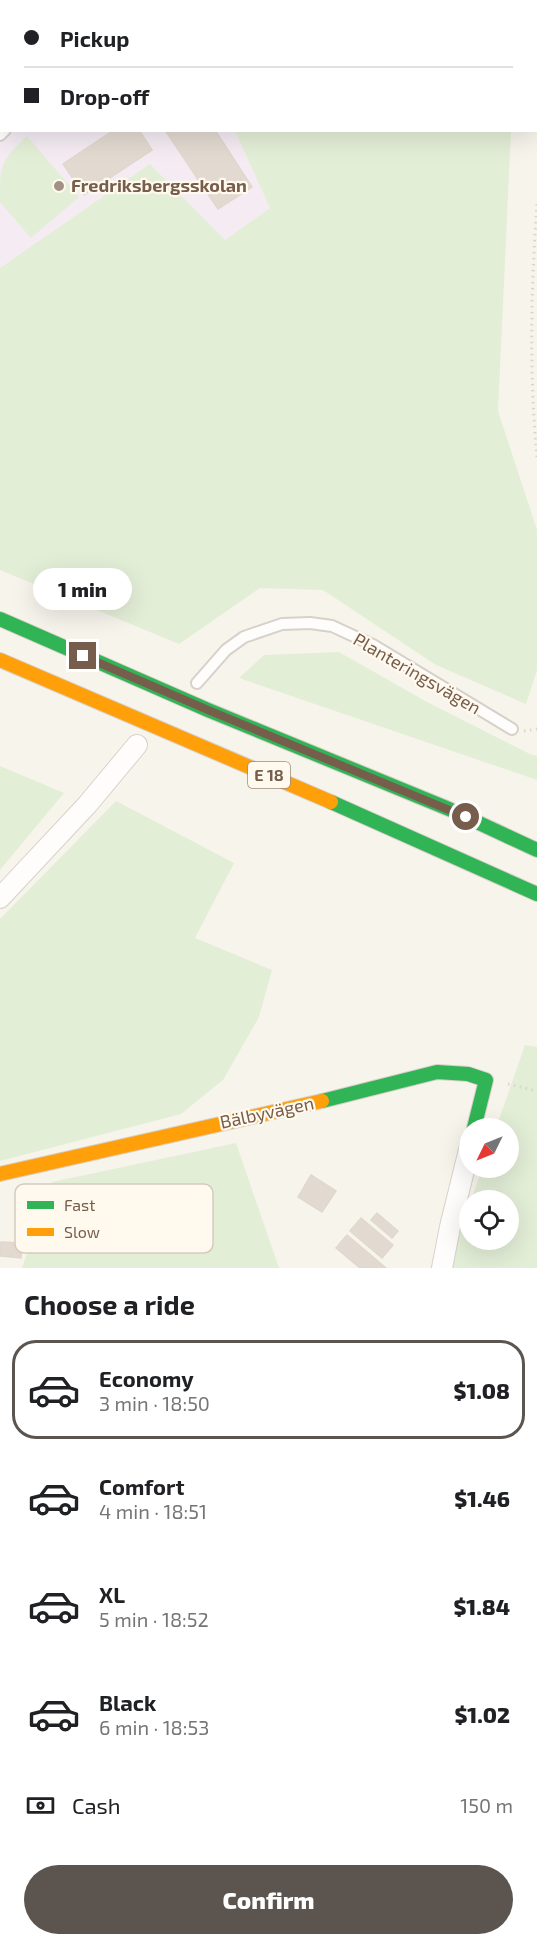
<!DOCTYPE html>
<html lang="en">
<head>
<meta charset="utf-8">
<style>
  :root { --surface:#fff; --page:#f2f2f2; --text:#202124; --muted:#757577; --line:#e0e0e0; --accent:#5b544f }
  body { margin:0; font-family:"Exo 2",sans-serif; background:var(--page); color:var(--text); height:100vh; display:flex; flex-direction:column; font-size:22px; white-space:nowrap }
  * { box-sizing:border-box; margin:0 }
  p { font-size:20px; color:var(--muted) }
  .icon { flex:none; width:33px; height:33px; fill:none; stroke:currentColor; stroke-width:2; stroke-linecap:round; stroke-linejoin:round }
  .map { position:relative; height:1268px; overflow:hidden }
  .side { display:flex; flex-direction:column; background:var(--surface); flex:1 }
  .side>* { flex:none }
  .guide { position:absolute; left:0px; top:0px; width:537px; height:132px; box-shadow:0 6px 24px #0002; display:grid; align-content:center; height:132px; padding:0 24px; background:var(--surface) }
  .needle { width:39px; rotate:227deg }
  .tools { position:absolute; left:459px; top:1118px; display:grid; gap:12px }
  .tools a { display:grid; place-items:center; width:60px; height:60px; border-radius:50%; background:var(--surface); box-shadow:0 6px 24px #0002; font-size:30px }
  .end { position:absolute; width:27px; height:27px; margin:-14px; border:8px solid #765d4c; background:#fff; box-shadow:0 0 0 3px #fff }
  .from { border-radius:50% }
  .bubble { position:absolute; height:42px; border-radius:21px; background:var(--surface); box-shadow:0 6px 24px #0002; font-size:20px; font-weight:800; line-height:42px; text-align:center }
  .guide b { display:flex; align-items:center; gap:21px; height:57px; font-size:22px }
  .guide b+b { border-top:2px solid var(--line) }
  .guide i { width:15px; height:15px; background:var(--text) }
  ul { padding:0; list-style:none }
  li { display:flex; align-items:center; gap:18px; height:99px; margin:0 12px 9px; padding:0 12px; border:3px solid transparent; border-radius:24px }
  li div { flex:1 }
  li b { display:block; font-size:22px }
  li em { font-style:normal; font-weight:800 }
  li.on { border-color:var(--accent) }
  li>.icon { width:54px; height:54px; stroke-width:1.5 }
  h2 { padding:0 24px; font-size:27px; line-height:72px }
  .pay { display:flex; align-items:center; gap:15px; height:66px; padding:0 24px; font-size:22px }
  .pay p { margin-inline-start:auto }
  .button { display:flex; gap:12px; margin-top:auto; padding:12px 24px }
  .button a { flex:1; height:69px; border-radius:36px; background:var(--accent); color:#fff; font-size:24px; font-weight:800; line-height:69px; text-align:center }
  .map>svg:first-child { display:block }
</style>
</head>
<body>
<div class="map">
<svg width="537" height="1268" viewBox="0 0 537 1268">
  <rect width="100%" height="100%" fill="#f7f4ec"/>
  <path fill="#f4ebf3" d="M1,118l1,12 233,1 35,77 -45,32 -75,-76 -150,104v-148z"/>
  <path fill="#e3eed7" d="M163,0h374v81l-1,-1v-78l-375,-1z
    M235,131h276l-13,280 39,119v140l-11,34 -90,-39 -113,-75 -63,-2 -81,56 -179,-74v-302l150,-104 75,76 45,-32z
    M27,136l52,61 -48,41 -31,-36c0,-38 0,-40 27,-66z
    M339,652l88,50 103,52 7,2v24l-298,-102 25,-23z
    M0,766l64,27 -64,77z
    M116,801l118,62 -39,75 77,32 -13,47 -36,63 -42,34 -181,47v-242z
    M525,1045l12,2v221h-89l21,-63 1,34h38v-39h-37l12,-33h25v-39h-12z
    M236,1143l43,125h-257l30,-86z"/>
  <path fill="#e2dad1" stroke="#e0d8ce" stroke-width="1.5" d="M114,130h25l13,20 -68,45 -21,-31z
    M215,130l37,57 -34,22 -53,-79z
    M311,1175l25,16 -14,21 -24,-15z
    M377,1213l21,18 -6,7 -21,-18z
    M361,1218l32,27 -11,13 -32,-27z
    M347,1235l39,33h-26l-24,-20z
    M1,1242l21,1 -1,15 -21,-2z"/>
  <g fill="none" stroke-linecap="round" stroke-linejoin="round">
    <g stroke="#d7d1ca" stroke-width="14">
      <path id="lane" d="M0,135l5,-5
        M197,683l29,-33 18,-13 38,-13 28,-1 22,3 41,19 139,84"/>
    </g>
    <g stroke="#d7d1ca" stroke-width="22">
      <path id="street" d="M0,58l2,2
        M0,898l87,-93 50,-60
        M442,1268l8,-41 20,-81"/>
    </g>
    <g stroke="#d7d0c8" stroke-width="16">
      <path id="fast" d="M0,619l208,91 241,99 88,41
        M331,802l206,92
        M322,1101l115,-29 31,2 18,6 -12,48"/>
    </g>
    <g stroke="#d7d0c8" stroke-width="16">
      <path id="slow" d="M0,660l331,142
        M0,1174l322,-73"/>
    </g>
    <path stroke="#dad4cf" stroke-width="3" stroke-dasharray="1.5 4.5" stroke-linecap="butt" d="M536,0l1,16
      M151,2l1,-2
      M537,204c-6,84 -8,168 0,253
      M524,731l13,-2
      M508,1084l29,7"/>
    <use href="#lane" stroke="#fefdfc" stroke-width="10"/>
    <use href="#street" stroke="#fefdfc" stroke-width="20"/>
    <use href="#fast" stroke="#30b455" stroke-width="14"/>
    <use href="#slow" stroke="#ff9f0a" stroke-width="14"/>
  </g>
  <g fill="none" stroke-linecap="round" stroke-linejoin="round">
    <path stroke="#765d4c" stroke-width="8" d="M83,656l125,54 258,107"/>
  </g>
  <circle fill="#a39284" stroke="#fff9ee" stroke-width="2" cx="59" cy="186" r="6"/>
  <g text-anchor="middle" stroke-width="4.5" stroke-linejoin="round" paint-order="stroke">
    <rect fill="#fff9ee" stroke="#9f8c7d" stroke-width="1.5" x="248" y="762" width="42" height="26" rx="4.5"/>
    <g font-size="16" font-weight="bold" fill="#765d4c">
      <text x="269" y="781">E 18</text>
    </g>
    <g font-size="18" font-weight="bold" fill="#765d4c" stroke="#fff9ee" text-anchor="start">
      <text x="71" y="192">Fredriksbergsskolan</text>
    </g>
    <g font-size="18" fill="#765d4c" stroke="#fff9ee">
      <text transform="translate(417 674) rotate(30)" y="6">Planteringsvägen</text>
      <text transform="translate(267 1113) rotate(-12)" y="6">Bälbyvägen</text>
    </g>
  </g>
  <rect x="15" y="1184" width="198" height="69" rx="9" fill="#fff9ee" stroke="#d6cabd" stroke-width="1.5"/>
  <rect x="27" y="1201" width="27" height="8" fill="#30b455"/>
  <rect x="27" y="1228" width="27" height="8" fill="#ff9f0a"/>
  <g font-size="16" fill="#765d4c">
    <text x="64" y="1211">Fast</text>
    <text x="64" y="1238">Slow</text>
  </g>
</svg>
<div class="tools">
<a><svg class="needle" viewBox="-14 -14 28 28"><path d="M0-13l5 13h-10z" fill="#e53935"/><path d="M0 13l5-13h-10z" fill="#757577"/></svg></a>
<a><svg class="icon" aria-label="locate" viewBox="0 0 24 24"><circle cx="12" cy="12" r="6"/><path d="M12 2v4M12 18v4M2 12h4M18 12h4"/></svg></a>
</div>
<i class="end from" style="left:466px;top:817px"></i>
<i class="end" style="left:83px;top:656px"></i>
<div class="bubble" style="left:33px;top:568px;width:99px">1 min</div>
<div class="guide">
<b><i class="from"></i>Pickup</b>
<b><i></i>Drop-off</b>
</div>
</div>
<section class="side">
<h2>Choose a ride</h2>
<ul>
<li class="on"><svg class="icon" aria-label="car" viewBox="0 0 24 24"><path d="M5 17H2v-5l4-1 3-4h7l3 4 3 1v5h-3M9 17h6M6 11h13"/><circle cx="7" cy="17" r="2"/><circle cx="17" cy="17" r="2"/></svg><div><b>Economy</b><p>3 min · 18:50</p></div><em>$1.08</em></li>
<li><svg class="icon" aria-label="car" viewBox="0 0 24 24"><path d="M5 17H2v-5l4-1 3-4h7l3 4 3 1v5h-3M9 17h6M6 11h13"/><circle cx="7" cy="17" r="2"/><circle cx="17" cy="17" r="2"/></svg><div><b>Comfort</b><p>4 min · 18:51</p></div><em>$1.46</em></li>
<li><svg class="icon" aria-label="car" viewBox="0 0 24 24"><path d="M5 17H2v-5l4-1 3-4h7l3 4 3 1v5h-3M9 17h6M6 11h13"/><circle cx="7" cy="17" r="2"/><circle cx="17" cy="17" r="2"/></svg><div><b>XL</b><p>5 min · 18:52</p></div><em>$1.84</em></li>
<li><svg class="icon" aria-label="car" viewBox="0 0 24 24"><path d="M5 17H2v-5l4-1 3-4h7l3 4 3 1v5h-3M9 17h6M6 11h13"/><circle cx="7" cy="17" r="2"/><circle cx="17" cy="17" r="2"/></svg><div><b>Black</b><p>6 min · 18:53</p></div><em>$1.02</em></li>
</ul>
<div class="pay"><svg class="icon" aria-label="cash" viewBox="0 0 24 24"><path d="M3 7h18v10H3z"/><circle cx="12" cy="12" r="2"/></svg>Cash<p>150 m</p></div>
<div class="button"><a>Confirm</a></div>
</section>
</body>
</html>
